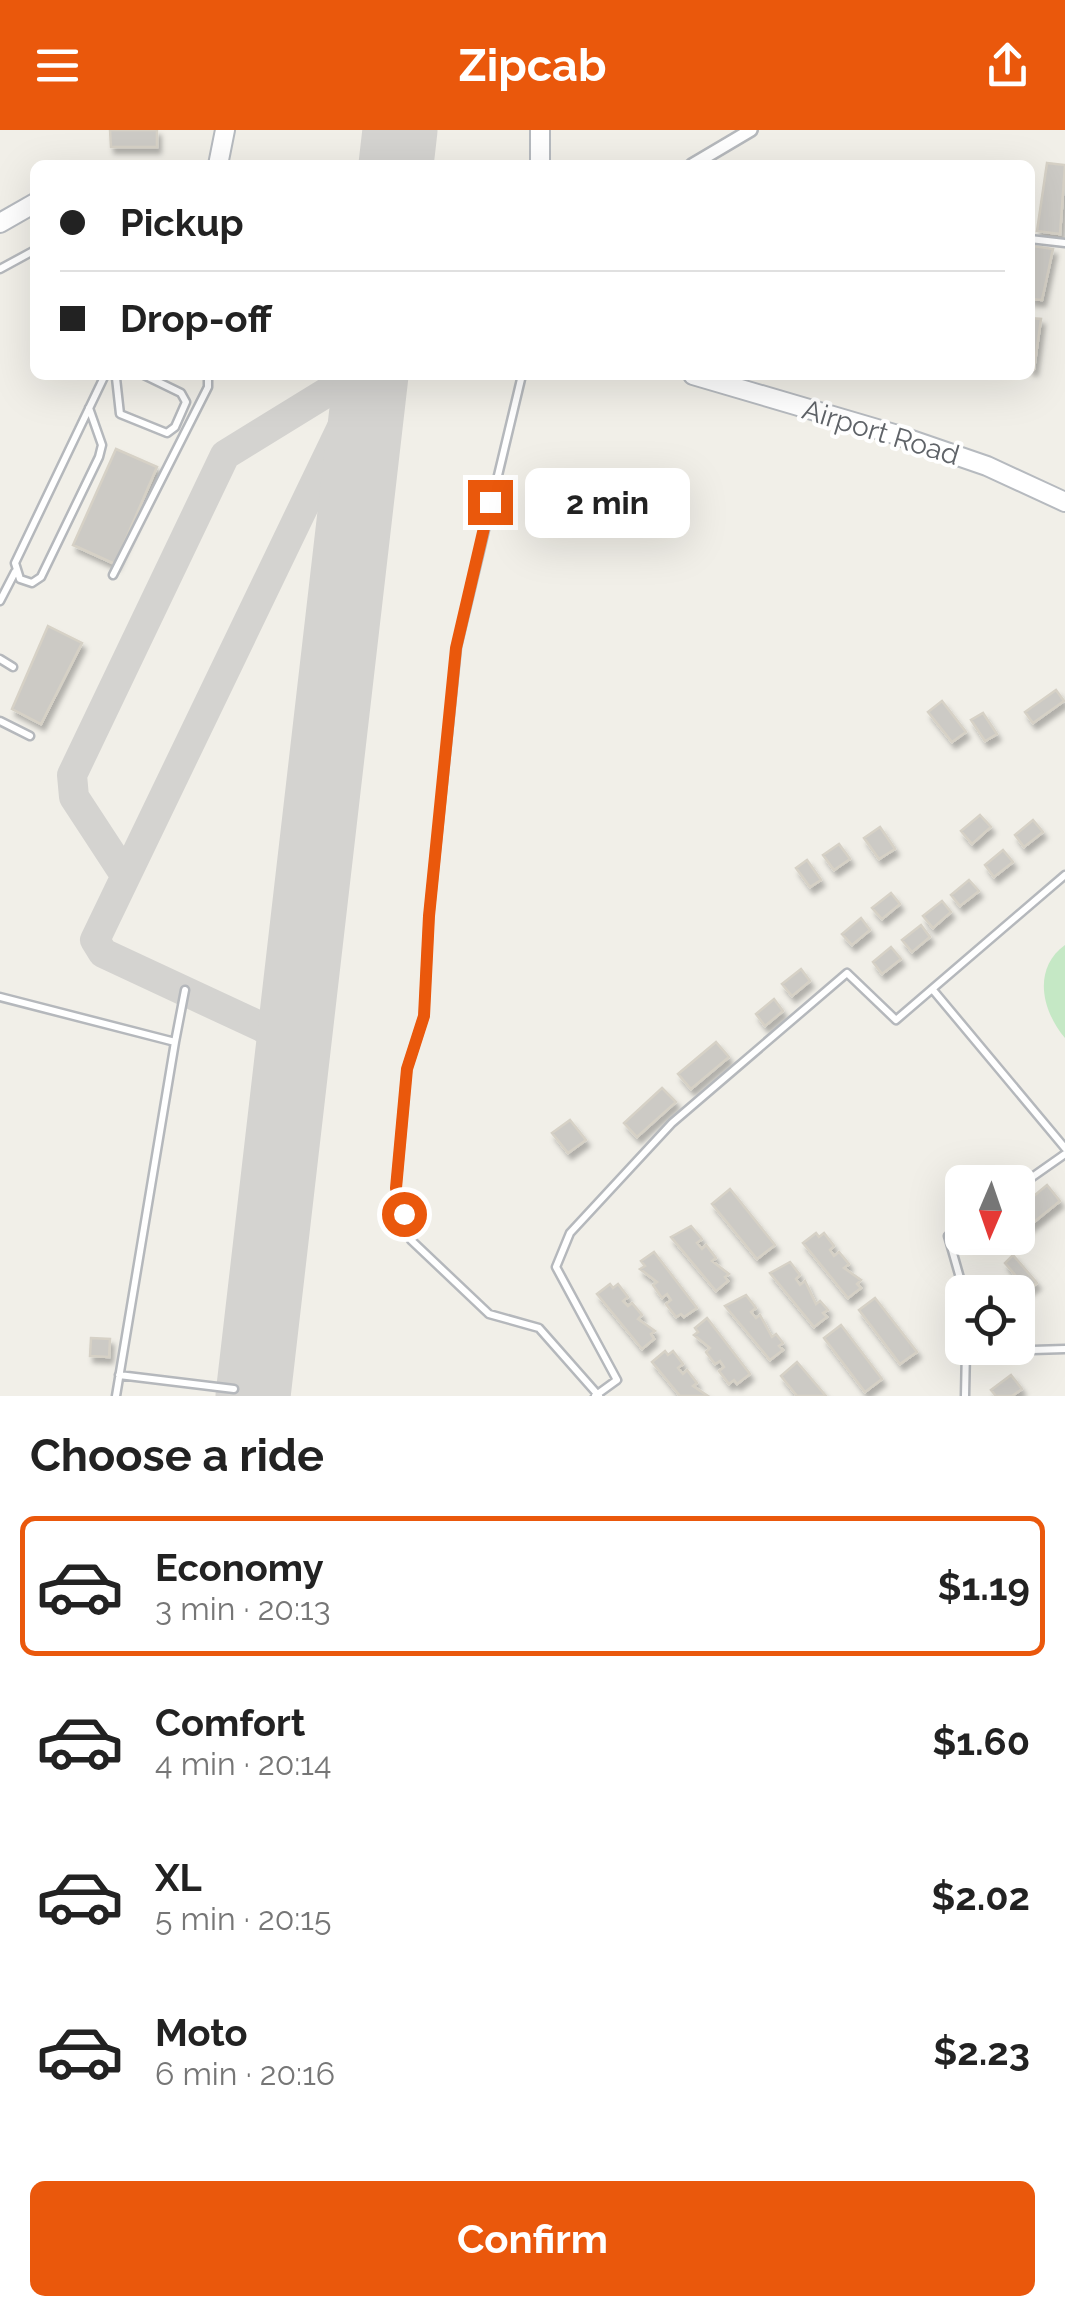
<!DOCTYPE html>
<html lang="en">
<head>
<meta charset="utf-8">
<style>
  :root { --surface:#fff; --page:#f2f2f2; --text:#222; --muted:#767676; --line:#e0e0e0; --accent:#ea580c }
  body { margin:0; font-family:Raleway,sans-serif; background:var(--page); color:var(--text); height:100vh; display:flex; flex-direction:column; font-size:38px; white-space:nowrap }
  * { box-sizing:border-box; margin:0 }
  p { font-size:32px; color:var(--muted) }
  .icon { flex:none; width:55px; height:55px; fill:none; stroke:currentColor; stroke-width:2; stroke-linecap:round; stroke-linejoin:round }
  .map { position:relative; height:1266px; overflow:hidden }
  .panel { display:flex; flex-direction:column; background:var(--surface); flex:1 }
  .panel>* { flex:none }
  .banner { position:absolute; left:30px; top:30px; width:1005px; height:220px; border-radius:15px; box-shadow:0 10px 40px #0002; display:grid; align-content:center; height:220px; padding:0 30px; background:var(--surface) }
  .needle { width:65px; rotate:182deg }
  .buttons { position:absolute; left:945px; top:1035px; display:grid; gap:20px }
  .buttons a { display:grid; place-items:center; width:90px; height:90px; border-radius:15px; background:var(--surface); box-shadow:0 10px 40px #0002; font-size:50px }
  .end { position:absolute; width:45px; height:45px; margin:-22px; border:12px solid #ea580c; background:#fff; box-shadow:0 0 0 5px #fff }
  .from { border-radius:50% }
  .bubble { position:absolute; height:70px; border-radius:15px; background:var(--surface); box-shadow:0 10px 40px #0002; font-size:32px; font-weight:700; line-height:70px; text-align:center }
  .banner b { display:flex; align-items:center; gap:35px; height:95px; font-size:38px }
  .banner b+b { border-top:2px solid var(--line) }
  .banner i { width:25px; height:25px; background:var(--text) }
  ul { padding:0; list-style:none }
  li { display:flex; align-items:center; gap:30px; height:140px; margin:0 20px 15px; padding:0 10px; border:5px solid transparent; border-radius:15px }
  li div { flex:1 }
  li b { display:block; font-size:38px }
  li em { font-style:normal; font-weight:700 }
  li.on { border-color:var(--accent) }
  li>.icon { width:90px; height:90px; stroke-width:1.5 }
  h2 { padding:0 30px; font-size:45px; line-height:120px }
  .primary-button { display:flex; gap:20px; margin-top:auto; padding:20px 30px }
  .primary-button a { flex:1; height:115px; border-radius:15px; background:var(--accent); color:#fff; font-size:40px; font-weight:700; line-height:115px; text-align:center }
  header { display:flex; justify-content:space-between; align-items:center; height:130px; padding:0 30px; background:var(--accent); color:#fff; font-size:45px; font-weight:700 }
  .map>svg:first-child { display:block }
</style>
</head>
<body>
<header><svg class="icon" aria-label="menu" viewBox="0 0 24 24"><path d="M4 6h16M4 12h16M4 18h16"/></svg>Zipcab<svg class="icon" aria-label="share" viewBox="0 0 24 24"><path d="M12 15V3M7 8l5-5 5 5M5 13v7h14v-7"/></svg></header>
<div class="map">
<svg width="1065" height="1266" viewBox="0 0 1065 1266">
  <defs>
    <filter id="shadow"><feDropShadow dx="3.5" dy="6" stdDeviation="2.5" flood-color="#0004"/></filter>
  </defs>
  <rect width="100%" height="100%" fill="#f1efe8"/>
  <path fill="#c5e8c5" d="M1065,815v93c-23,-27 -33,-69 0,-93z"/>
  <g fill="none" stroke-linecap="round" stroke-linejoin="round">
    <path stroke="#d4d3d0" stroke-width="30" d="M125,745l-51,-78 -2,-22 153,-320 130,-80
      M294,912l-191,-89 -8,-13 272,-565"/>
    <path stroke="#d4d3d0" stroke-width="75" d="M396,35l4,-35
      M253,1266l118,-1021"/>
  </g>
  <path fill="#cccac5" stroke="#d6d1c6" stroke-width="2.5" filter="url(#shadow)" d="M110,0h47v17h-46z
    M1047,33l18,2 -5,69 -23,-3z
    M1033,116l20,3 -11,51 -12,-1z
    M1030,188l11,1 -7,50h-4z
    M116,319l41,18 -42,97 -42,-19z
    M48,496l34,17 -41,81 -29,-15z
    M1056,560l8,11 -31,22 -8,-11z
    M942,571l24,31 -14,10 -24,-30z
    M983,583l14,21 -12,7 -14,-21z
    M980,685l11,12 -19,17 -11,-13z
    M1033,690l10,12 -19,15 -9,-12z
    M880,697l15,22 -16,10 -15,-21z
    M839,714l11,15 -16,11 -11,-15z
    M1003,720l10,12 -19,15 -9,-12z
    M807,730l14,20 -11,7 -14,-19z
    M969,750l10,11 -19,15 -9,-11z
    M891,763l9,11 -18,15 -10,-11z
    M942,771l9,11 -18,16 -10,-12z
    M861,788l9,12 -18,15 -10,-11z
    M921,795l9,12 -18,15 -10,-12z
    M891,817l10,12 -19,15 -9,-12z
    M801,839l9,12 -18,15 -10,-12z
    M774,869l9,12 -18,15 -9,-12z
    M716,912l13,15 -38,32 -13,-15z
    M662,958l14,14 -39,35 -13,-14z
    M570,990l16,20 -18,13 -16,-20z
    M1047,1055l13,16 -36,29 -6,-7v-14z
    M730,1059l45,56 -18,14 -45,-55z
    M691,1096l11,13 -5,4 5,6 4,-4 10,13 -4,3 17,13 -4,3 3,4 -12,10 -45,-54z
    M816,1103l3,4 5,-4 10,13 -4,4 4,6 5,-4 10,12 -5,4 17,12 -4,4 4,4 -13,10 -45,-55z
    M654,1122l43,56 -13,9 -3,-3 -5,3 -10,-13 5,-4 -4,-6 -5,4 -9,-13 4,-3 -17,-13 5,-3 -4,-5z
    M1013,1125l24,28 -9,7 -23,-27z
    M790,1132l10,13 -4,4 4,6 5,-4 11,23 4,-3 8,9 -5,3 4,4 -13,10 -44,-54z
    M610,1154l3,4 5,-4 10,13 -5,4 5,5 4,-3 10,12 -4,4 17,12 -4,3 3,5 -12,10 -45,-55z
    M746,1165l10,13 -5,4 5,6 4,-3 12,22 4,-3 7,9 -4,3 4,4 -13,10 -45,-54z
    M875,1168l42,54 -17,12 -41,-54z
    M707,1188l43,56 -13,10 -3,-4 -5,4 -10,-13 5,-4 -4,-6 -5,3 -9,-12 4,-4 -16,-13 4,-3 -3,-4z
    M841,1195l41,54 -17,13 -41,-54z
    M91,1208l19,1 -1,18 -19,-1z
    M665,1221l3,4 5,-4 10,13 -5,4 5,6 4,-4 10,13 -4,3 15,10h-28l-28,-34z
    M797,1232l29,34h-29l-16,-20z
    M1011,1245l11,14 -10,7h-16l-5,-6z"/>
  <g fill="none" stroke-linecap="round" stroke-linejoin="round">
    <g stroke="#b5b8bc" stroke-width="11">
      <path id="lane" d="M1030,109l35,4
        M0,139l35,-19
        M522,245l-65,272 -28,269 -5,100 -17,53 -11,120 15,51 78,74 50,14 60,68
        M116,248l4,36 47,19 8,-6 11,-25 -5,-9 -37,-18
        M89,278l13,37 -3,12 -58,120 -9,6 -12,-4 -5,-16 90,-188
        M113,445l95,-188v-12
        M0,471l15,-29
        M0,529l13,8
        M0,591l30,15
        M933,860l132,158
        M0,867l175,45 10,-52
        M1018,1057l47,-33
        M962,1096l-14,10 16,56
        M966,1222l99,-3
        M119,1245l115,14
        M116,1266l59,-354
        M595,1266l22,-16 -61,-113 14,-34 102,-110 175,-150 49,47 169,-145
        M965,1266l1,-48"/>
    </g>
    <g stroke="#b5b8bc" stroke-width="16">
      <path id="street" d="M692,35l59,-35"/>
    </g>
    <g stroke="#b6babf" stroke-width="22">
      <path id="secondary" d="M540,0v35
        M218,35l7,-35
        M0,93l35,-20
        M693,245l201,59 93,32 78,36"/>
    </g>
    <use href="#lane" stroke="#fff" stroke-width="6"/>
    <use href="#street" stroke="#fff" stroke-width="11"/>
    <use href="#secondary" stroke="#fff" stroke-width="18"/>
  </g>
  <g fill="none" stroke-linecap="round" stroke-linejoin="round">
    <path stroke="#ea580c" stroke-width="12" d="M404,1084l-8,-26 11,-119 17,-53 5,-100 27,-268 34,-146"/>
  </g>
  <g text-anchor="middle" stroke-width="8" stroke-linejoin="round" paint-order="stroke">
    <g font-size="28" fill="#5f6368" stroke="#fff">
      <text transform="translate(881 302) rotate(17)" y="10">Airport Road</text>
    </g>
  </g>
</svg>
<div class="buttons">
<a><svg class="needle" viewBox="-14 -14 28 28"><path d="M0-13l5 13h-10z" fill="#e53935"/><path d="M0 13l5-13h-10z" fill="#767676"/></svg></a>
<a><svg class="icon" aria-label="locate" viewBox="0 0 24 24"><circle cx="12" cy="12" r="6"/><path d="M12 2v4M12 18v4M2 12h4M18 12h4"/></svg></a>
</div>
<i class="end from" style="left:404px;top:1084px"></i>
<i class="end" style="left:490px;top:372px"></i>
<div class="bubble" style="left:525px;top:338px;width:165px">2 min</div>
<div class="banner">
<b><i class="from"></i>Pickup</b>
<b><i></i>Drop-off</b>
</div>
</div>
<section class="panel">
<h2>Choose a ride</h2>
<ul>
<li class="on"><svg class="icon" aria-label="car" viewBox="0 0 24 24"><path d="M5 17H2v-5l4-1 3-4h7l3 4 3 1v5h-3M9 17h6M6 11h13"/><circle cx="7" cy="17" r="2"/><circle cx="17" cy="17" r="2"/></svg><div><b>Economy</b><p>3 min · 20:13</p></div><em>$1.19</em></li>
<li><svg class="icon" aria-label="car" viewBox="0 0 24 24"><path d="M5 17H2v-5l4-1 3-4h7l3 4 3 1v5h-3M9 17h6M6 11h13"/><circle cx="7" cy="17" r="2"/><circle cx="17" cy="17" r="2"/></svg><div><b>Comfort</b><p>4 min · 20:14</p></div><em>$1.60</em></li>
<li><svg class="icon" aria-label="car" viewBox="0 0 24 24"><path d="M5 17H2v-5l4-1 3-4h7l3 4 3 1v5h-3M9 17h6M6 11h13"/><circle cx="7" cy="17" r="2"/><circle cx="17" cy="17" r="2"/></svg><div><b>XL</b><p>5 min · 20:15</p></div><em>$2.02</em></li>
<li><svg class="icon" aria-label="car" viewBox="0 0 24 24"><path d="M5 17H2v-5l4-1 3-4h7l3 4 3 1v5h-3M9 17h6M6 11h13"/><circle cx="7" cy="17" r="2"/><circle cx="17" cy="17" r="2"/></svg><div><b>Moto</b><p>6 min · 20:16</p></div><em>$2.23</em></li>
</ul>
<div class="primary-button"><a>Confirm</a></div>
</section>
</body>
</html>
